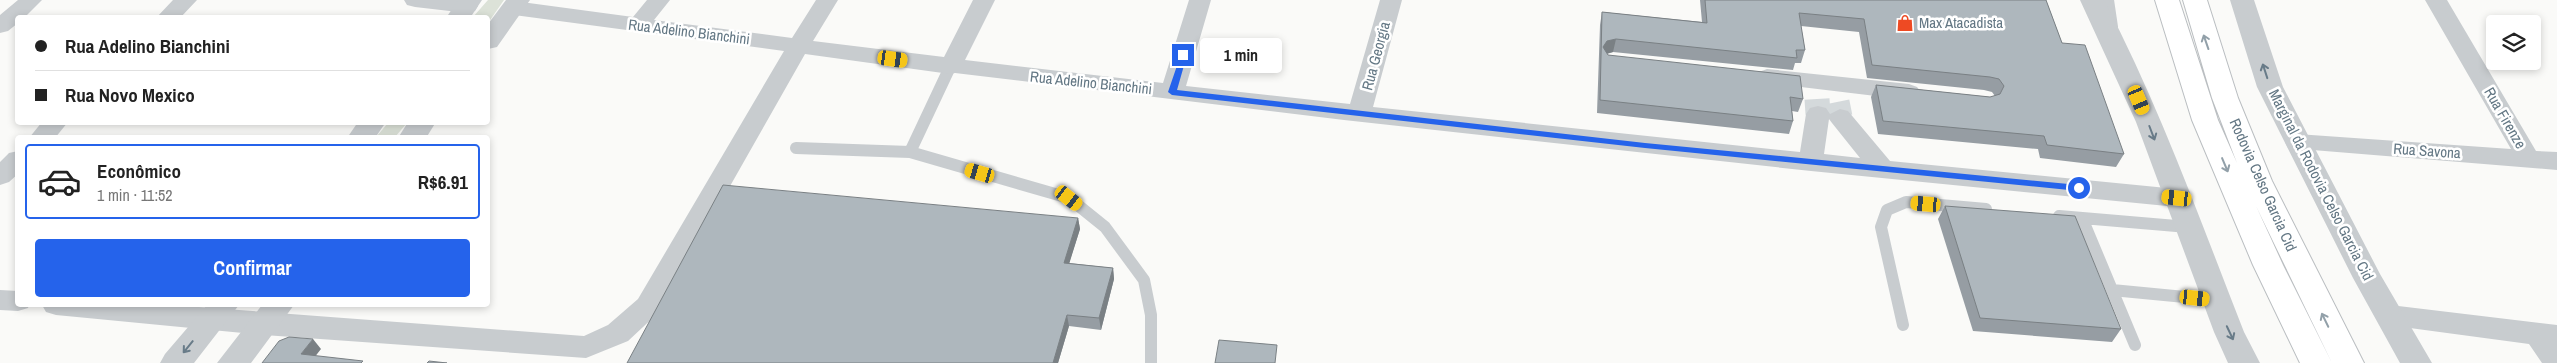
<!DOCTYPE html>
<html lang="pt">
<head>
<meta charset="utf-8">
<style>
  :root { --surface:#fff; --page:#f2f2f2; --text:#222; --muted:#767676; --line:#e0e0e0; --accent:#2563eb }
  body { margin:0; font-family:"Archivo Narrow",sans-serif; background:var(--page); color:var(--text); height:100vh; display:flex; flex-direction:column; font-size:19px; white-space:nowrap }
  * { box-sizing:border-box; margin:0 }
  p { font-size:16px; color:var(--muted) }
  .icon { flex:none; width:28px; height:28px; fill:none; stroke:currentColor; stroke-width:2; stroke-linecap:round; stroke-linejoin:round }
  .map { position:relative; flex:1; overflow:hidden }
  .sheet { position:absolute; left:15px; top:135px; width:475px; height:172px; display:flex; flex-direction:column; background:var(--surface); border-radius:5px; box-shadow:0 2px 8px #0003 }
  .sheet>* { flex:none }
  .guide { position:absolute; left:15px; top:15px; width:475px; height:110px; border-radius:5px; box-shadow:0 2px 8px #0003; display:grid; align-content:center; height:110px; padding:0 20px; background:var(--surface) }
  .fabs { position:absolute; left:2486px; top:15px; display:grid; gap:10px }
  .fabs a { display:grid; place-items:center; width:55px; height:55px; border-radius:5px; background:var(--surface); box-shadow:0 2px 8px #0003; font-size:25px }
  .end { position:absolute; width:22px; height:22px; margin:-11px; border:6px solid #2563eb; background:#fff; box-shadow:0 0 0 2px #fff }
  .from { border-radius:50% }
  .bubble { position:absolute; height:35px; border-radius:5px; background:var(--surface); box-shadow:0 2px 8px #0003; font-size:16px; font-weight:800; line-height:35px; text-align:center }
  .car { position:absolute; width:15px; height:30px; margin:-15px -8px; border-radius:6px; box-shadow:0 0 4px 1px #0007; background:linear-gradient(#f5c518 24%,#345 0 40%,#f5c518 0 76%,#345 0 86%,#f5c518 0) }
  .guide b { display:flex; align-items:center; gap:18px; height:48px; font-size:19px }
  .guide b+b { border-top:1px solid var(--line) }
  .guide i { width:12px; height:12px; background:var(--text) }
  ul { padding:9px 0 0; list-style:none }
  li { display:flex; align-items:center; gap:15px; height:75px; margin:0 10px 8px; padding:0 10px; border:2px solid transparent; border-radius:5px }
  li div { flex:1 }
  li b { display:block; font-size:19px }
  li em { font-style:normal; font-weight:800 }
  li.on { border-color:var(--accent) }
  li>.icon { width:45px; height:45px; stroke-width:1.5 }
  .action { display:flex; gap:10px; margin-top:auto; padding:10px 20px }
  .action a { flex:1; height:58px; border-radius:5px; background:var(--accent); color:#fff; font-size:20px; font-weight:800; line-height:58px; text-align:center }
  .map>svg:first-child { display:block }
</style>
</head>
<body>
<div class="map">
<svg width="2557" height="363" viewBox="0 0 2557 363">
  <rect width="100%" height="100%" fill="#fafaf8"/>
  <path fill="#dce2d8" d="M488,0h16l-16,23v-5l-15,-1z
    M388,123v-1l19,1 -12,14h-19z"/>
  <g fill="none" stroke-linecap="round" stroke-linejoin="round">
    <path stroke="#d4d9db" stroke-width="25" stroke-dasharray="25 12" stroke-linecap="butt" d="M1817,99l1,15
      M1837,102l3,15"/>
    <g stroke="#babec1" stroke-width="2">
      <path id="motorway" d="M2155,0h24l39,120 19,43 -25,-65 -29,-98h24l31,98 34,83 92,182h-32l-76,-157 27,59 49,98h-32l-47,-98 -61,-145z"/>
    </g>
    <path stroke="#c8cccf" stroke-width="12" d="M2108,0l4,27
      M796,148l114,4 159,46 36,29 39,53 7,35v48
      M910,152l40,-85
      M2059,216l129,11
      M2082,218l53,127
      M2112,290l104,10
      M1903,325l-22,-98 6,-17 19,-8 80,7"/>
    <path fill="#c8cccf" fill-rule="evenodd" d="M18,0h24l-18,18h-6v5l-10,8 -8,2v-18z
      M173,0h24l-17,18h-24z
      M404,0h66l5,1 3,5 -3,5 -8,2 -52,-6 -8,-2z
      M647,0h23l-16,20 138,18 24,-38h22l-25,41 131,16 29,-57h22l-30,60 198,23 26,-83h22l-25,86 164,18 30,-104h22l-29,107 427,45 6,-38 4,-6 8,-2 8,2 4,6 10,-5 8,2 42,50 287,28 9,3 4,6 -4,6 -9,3 -366,-36 -467,-51 -389,-47 -5,1 -145,-20 -147,259 -30,28 -42,17 -322,-23 -208,-20 -10,-3 -4,-7h130l412,31 24,-11 30,-26 146,-248 -270,-36 -8,-2 -3,-5 3,-5 8,-2 119,16zM1829,119l3,4 28,35 -36,-4z
      M2425,0h22l89,151 21,1v18l-269,-22 -3,-6 3,-6 9,-2 214,15z
      M1767,69l142,15 8,3 4,5 -4,5 -8,3 -150,-18 -4,-5 4,-5z
      M42,122h26l-13,16h-26z
      M18,151v23l-9,8 -9,3v-23l9,-9z
      M0,290l18,1v14h11l-1,3 -10,3 -18,-1z
      M2390,305l167,20v38h-15l-13,-19 -149,-20 -4,-8 4,-8z"/>
    <path fill="#c8cccf" fill-rule="evenodd" d="M458,0h24l-12,18h-24z
      M506,0h24l-33,47 -9,2v-25z
      M2080,0h24c56,107 96,220 140,332l16,31h-32l-14,-31 -78,-210z
      M2230,0h24l29,87 97,187 52,89h-32l-47,-85 -96,-191z
      M358,122h28l-11,16h-28z
      M408,122h28l-10,16h-28z
      M207,305h32l-45,58h-34l5,-9z
      M262,305h32l-43,58h-34z"/>
    <use href="#motorway" fill="#fff" fill-rule="evenodd"/>
  </g>
  <path fill="#969da3" d="M1700,0h346l16,43 62,111 -8,13 -76,-9 -2,-9 -160,-15 -7,-37 5,-12 114,12 5,-1 -3,-4 -8,-2 -117,-12 -8,-46 -58,-6 4,24 -4,13h-6l-2,7 -180,-18 -6,2 1,1 195,44 -5,13 -6,-1 1,10 -4,13 -192,-21 3,-88 2,-13 100,10z
    M1945,206l176,123 -9,13 -139,-11 -35,-112z
    M1078,218l2,11 -11,34 44,5 1,11 -13,51 -32,-4 -11,37h-431z"/>
  <path fill="#7a8084" d="M1616,39l-3,13 -8,2 -2,-7 4,-6z
    M1078,218l2,11 -14,45 -2,-11z
    M1113,268l1,11 -13,51 -2,-12z
    M1067,315l2,11 -11,37h-5z
    M313,339l8,10 -11,14 -9,-9z"/>
  <path fill="#aeb7bd" stroke="#7a8084" d="M1705,0h341l16,43 23,2 39,109 -77,-9 -3,-9 -161,-15 -7,-36 114,12 10,-3 4,-8 -5,-7 -9,-2 -118,-12 -8,-46 -65,-6 6,37h-9l1,8 -181,-19 -9,2 -4,6 5,8 192,21 3,23 -13,-2 3,24 -193,-21 2,-88 105,11z
    M723,185l355,33 -14,45 49,5 -14,50 -32,-3 -14,48h-426z
    M1945,206l130,10 46,113 -141,-11z
    M289,337l24,2 -12,15 62,7 -2,2h-99l17,-22z
    M1219,340l58,5 -2,18h-60z
    M429,361l18,2h-20z"/>
  <defs><path id="oneway-shaft" d="M-6 0H5M1.5-3L5.5 0L1.5 3" fill="none" stroke-width="1.6" stroke-linecap="round" stroke-linejoin="round" transform="scale(1.25)"/></defs>
  <g stroke="#92a0a9">
    <use href="#oneway-shaft" transform="translate(2206 42) rotate(-109)"/>
    <use href="#oneway-shaft" transform="translate(2225 165) rotate(67)"/>
    <use href="#oneway-shaft" transform="translate(2325 320) rotate(-116)"/>
  </g>
  <g stroke="#687b88">
    <use href="#oneway-shaft" transform="translate(2265 71) rotate(-108)"/>
    <use href="#oneway-shaft" transform="translate(2152 133) rotate(69)"/>
    <use href="#oneway-shaft" transform="translate(2230 333) rotate(65)"/>
    <use href="#oneway-shaft" transform="translate(188 347) rotate(129)"/>
  </g>
  <path fill="#2563eb" d="M1181,54l6,1 -10,35 468,53 434,42 4,3 -4,3 -434,-43 -473,-53 -4,-3z"/>
  <defs>
    <g id="shop-bare" transform="scale(1.35)"><path d="M-5-2.5h2.3a2.7 3.5 0 0 1 5.4 0H5L5.5 6h-11ZM-1.5-2.5h3a1.5 2.3 0 0 0-3 0Z" fill="#ee4a23" stroke="#fff" stroke-width="2.5" paint-order="stroke"/></g>
  </defs>
  <g fill-rule="evenodd">
    <use href="#shop-bare" x="1905" y="23"/>
  </g>
  <g text-anchor="middle" stroke-width="5" stroke-linejoin="round" paint-order="stroke">
    <g font-size="15" fill="#637784" stroke="#fff" text-anchor="start">
      <text x="1919" y="28">Max Atacadista</text>
    </g>
    <g font-size="15" fill="#637784" stroke="#fff">
      <text transform="translate(689 32) rotate(7)" y="5">Rua Adelino Bianchini</text>
      <text transform="translate(1376 56) rotate(-75)" y="5">Rua Georgia</text>
      <text transform="translate(1091 83) rotate(6)" y="5">Rua Adelino Bianchini</text>
      <text transform="translate(2505 118) rotate(60)" y="5">Rua Firenze</text>
      <text transform="translate(2427 151) rotate(4)" y="5">Rua Savona</text>
      <text transform="translate(2263 185) rotate(66)" y="5">Rodovia Celso Garcia Cid</text>
      <text transform="translate(2321 185) rotate(63)" y="5">Marginal da Rodovia Celso Garcia Cid</text>
    </g>
  </g>
</svg>
<div class="fabs">
<a><svg class="icon" aria-label="layers" viewBox="0 0 24 24"><path d="M12 4l9 5-9 5-9-5zM3 14l9 5 9-5"/></svg></a>
</div>
<i class="end from" style="left:2079px;top:188px"></i>
<i class="end" style="left:1183px;top:55px"></i>
<div class="bubble" style="left:1200px;top:38px;width:82px">1 min</div>
<i class="car" style="left:893px;top:59px;rotate:98deg"></i>
<i class="car" style="left:2139px;top:100px;rotate:157deg"></i>
<i class="car" style="left:980px;top:173px;rotate:286deg"></i>
<i class="car" style="left:1069px;top:198px;rotate:128deg"></i>
<i class="car" style="left:2177px;top:198px;rotate:276deg"></i>
<i class="car" style="left:1926px;top:204px;rotate:275deg"></i>
<i class="car" style="left:2195px;top:298px;rotate:96deg"></i>
<div class="guide">
<b><i class="from"></i>Rua Adelino Bianchini</b>
<b><i></i>Rua Novo Mexico</b>
</div>
<section class="sheet">
<ul>
<li class="on"><svg class="icon" aria-label="car" viewBox="0 0 24 24"><path d="M5 17H2v-5l4-1 3-4h7l3 4 3 1v5h-3M9 17h6M6 11h13"/><circle cx="7" cy="17" r="2"/><circle cx="17" cy="17" r="2"/></svg><div><b>Econômico</b><p>1 min · 11:52</p></div><em>R$6.91</em></li>
</ul>
<div class="action"><a>Confirmar</a></div>
</section>
</div>
</body>
</html>
